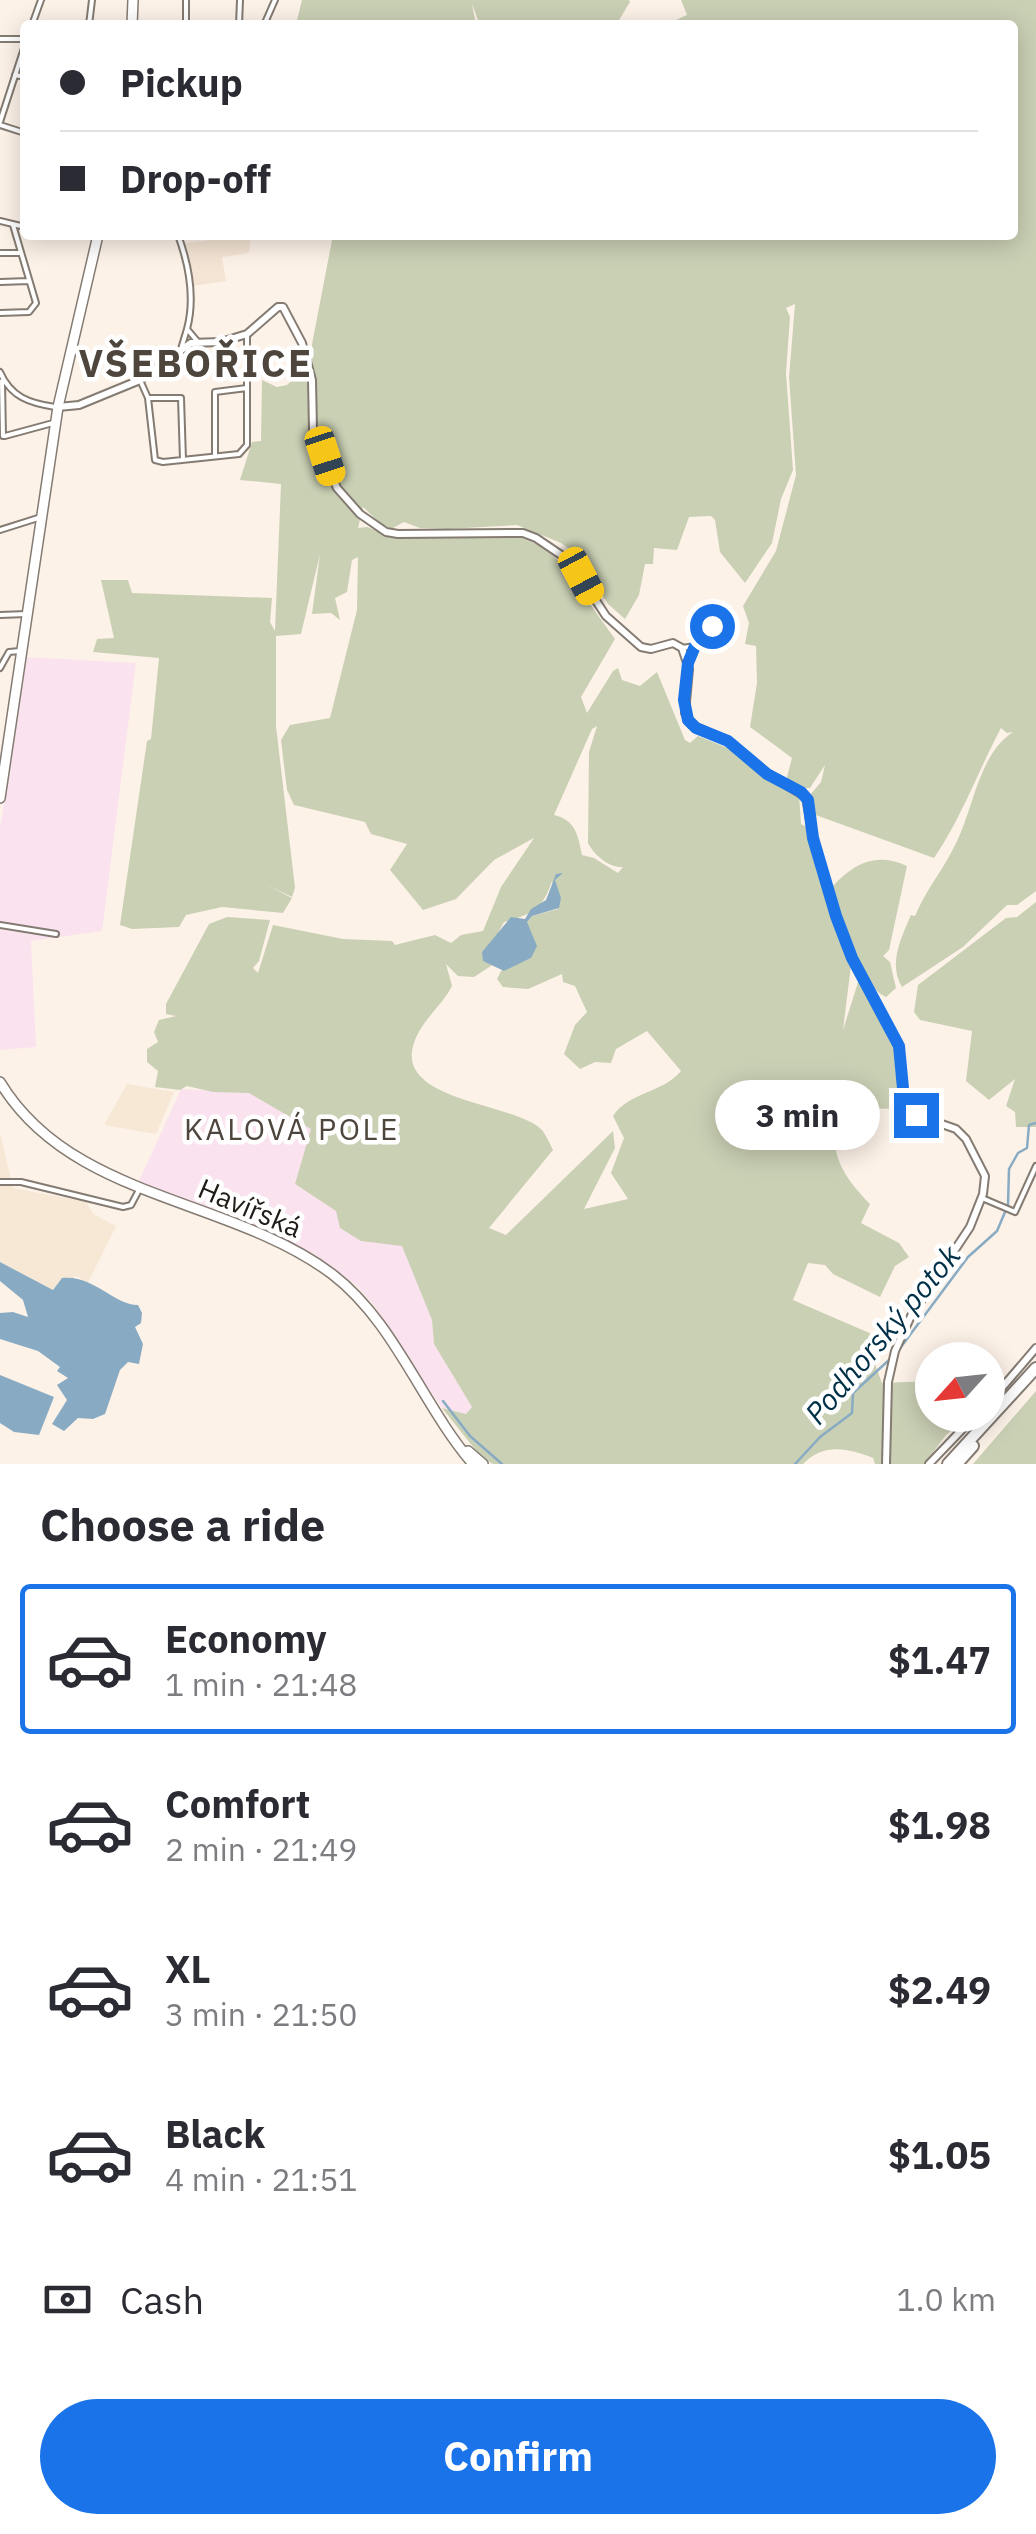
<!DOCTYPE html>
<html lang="en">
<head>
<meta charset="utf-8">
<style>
  :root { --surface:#fff; --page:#f7f7f7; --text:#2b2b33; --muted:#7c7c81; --line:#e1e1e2; --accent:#1a73e8 }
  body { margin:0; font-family:"IBM Plex Sans",sans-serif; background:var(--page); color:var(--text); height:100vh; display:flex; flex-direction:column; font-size:38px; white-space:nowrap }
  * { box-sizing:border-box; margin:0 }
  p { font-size:32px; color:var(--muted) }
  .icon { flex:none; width:55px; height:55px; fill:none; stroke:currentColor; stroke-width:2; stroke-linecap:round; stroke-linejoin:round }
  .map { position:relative; height:1464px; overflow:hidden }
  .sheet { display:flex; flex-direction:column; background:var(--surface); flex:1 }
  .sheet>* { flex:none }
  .top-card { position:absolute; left:20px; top:20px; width:998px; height:220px; border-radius:10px; box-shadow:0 5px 25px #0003; display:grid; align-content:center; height:220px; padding:0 40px; background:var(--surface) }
  .needle { width:65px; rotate:243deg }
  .tools { position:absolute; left:915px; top:1342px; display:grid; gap:20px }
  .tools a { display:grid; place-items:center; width:90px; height:90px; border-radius:50%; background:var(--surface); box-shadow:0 5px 25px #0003; font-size:50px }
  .end { position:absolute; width:45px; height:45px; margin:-22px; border:12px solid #1a73e8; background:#fff; box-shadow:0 0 0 5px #fff }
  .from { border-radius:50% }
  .bubble { position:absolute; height:70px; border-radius:35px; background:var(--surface); box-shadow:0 5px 25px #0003; font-size:32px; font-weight:700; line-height:70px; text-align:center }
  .car { position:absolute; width:30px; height:60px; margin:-30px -15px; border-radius:12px; box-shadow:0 0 8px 2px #0007; background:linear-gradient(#f5c518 24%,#345 0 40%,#f5c518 0 76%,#345 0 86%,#f5c518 0) }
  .top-card b { display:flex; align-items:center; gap:35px; height:95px; font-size:38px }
  .top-card b+b { border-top:2px solid var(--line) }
  .top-card i { width:25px; height:25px; background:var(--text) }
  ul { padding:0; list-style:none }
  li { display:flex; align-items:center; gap:30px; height:150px; margin:0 20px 15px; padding:0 20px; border:5px solid transparent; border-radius:10px }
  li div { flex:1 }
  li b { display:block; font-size:38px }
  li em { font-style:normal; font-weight:700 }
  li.on { border-color:var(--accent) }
  li>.icon { width:90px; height:90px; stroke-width:1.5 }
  h2 { padding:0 40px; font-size:45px; line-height:120px }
  .pay { display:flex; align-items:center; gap:25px; height:110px; padding:0 40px; font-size:38px }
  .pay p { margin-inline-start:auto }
  .button { display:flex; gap:20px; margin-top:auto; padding:20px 40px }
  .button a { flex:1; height:115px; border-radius:60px; background:var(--accent); color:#fff; font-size:40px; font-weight:700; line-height:115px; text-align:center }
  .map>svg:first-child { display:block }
</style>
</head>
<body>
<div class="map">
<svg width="1036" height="1464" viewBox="0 0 1036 1464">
  <rect width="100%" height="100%" fill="#fdf2e8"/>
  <path fill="#fae3ef" d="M27,657l109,6 -34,268 -71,10 5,106 -36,3v-222z
    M181,1089l68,3 63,37 -17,55 41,27 25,30 41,4 30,75 2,24 38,63 -6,7 -24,-6 -58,-82 -9,-20 -19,-21 -40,-29 -177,-75z"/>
  <path fill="#f6e8d5" d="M127,1084l47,8 -18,42 -52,-9z
    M0,1133l13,55 73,14 7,12 23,12 -28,57 -12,-7 -23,14 -53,-28z"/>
  <path fill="#f4e4d4" d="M251,235l-2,18 -27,4 4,24 -33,5 -7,-43z"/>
  <path fill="#cad0b4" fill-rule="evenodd" d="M302,0h327l1,2 -14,23h-136l-8,-21 4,21h-187l7,-1z
    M681,0h355v891l-19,14h-10l-44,42 -61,40c-14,-23 -1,-49 9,-72l4,1c11,-27 30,-48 42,-75 17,-35 22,-87 56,-109l-6,1 -6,-5c-23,43 -39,89 -67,130l-121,-44 -3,-19 11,-13 4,-17 -15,23h-11l-13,-7 6,-23 -42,-31 7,-44 -1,-37 -11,-2 4,-21 -6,-17 33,-55 20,-76 -7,-98 6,-73 -9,4 4,9 -4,56 7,97 -12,29 -9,44 -27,40 -25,-31 -5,-32 -4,-4 -22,1 -12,33 -23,-2 -1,16h-8l-6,31 -14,24 -17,-15 -29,-48 -18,-13 -44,-18 -70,4 -27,-1 -16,-6 -13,7 -10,-5 -18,-17 -5,21 9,-1 31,11 121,-1 27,11 16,17 53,74 -34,58 6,16 26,-42 5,-3 4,12 18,6 17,-14 28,68 5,3 8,-7 37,15 25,24 39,19 2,30 14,7 22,79 -4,-24c21,-23 44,-34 74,-20l-18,84 -6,6 7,6 6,26 -10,9c-26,-12 -28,-53 -43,-72l10,24 -10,81 17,-54 36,74 6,59 -55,-1c-26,38 -4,68 23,96l-9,19 38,20 10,14 -14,9 -15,31 -47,-23 -8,-9 -17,-2 -15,37 88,38 -8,21 9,24 50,-2v34h38l-24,20 -22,29h-49l-2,-6c-26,-10 -49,-15 -70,6h-310l-11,-6 -40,-50 24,6 6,-7 -38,-63 -2,-24 -30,-74 -41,-5 -21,-13 -4,-17 -41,-27 16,-55 -62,-36 -36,-1 -26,-6 -7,4 -25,-3 3,-16 -11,-9v-13l11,-7 -4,-10 5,-12 17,-4 -10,-2v-10l43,-80 18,-7 43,3 -11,41 -6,7 5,5 15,-48 70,14 49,2 3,4 40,-10 16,8 10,-8 22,-4 18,-44 33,-49 -40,22 -38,39 -33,11 -33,-40 17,-26 -36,-10 -6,-12 -71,-17 -7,-15 -6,-50 9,-15 40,-7 27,-108 1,-53 -6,3 -5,32 -12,6 5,22 -9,-7 -19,1 8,-60 -19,80 -25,2v90l19,162 -3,9 -25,-12 25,13 -9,15 -61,-6 -36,8 -7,12 -47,2 -12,-4 27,-184 4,-2 8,-81 -66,-6 4,-13 17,-1 -13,-58h27l4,13 140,5 -2,24 5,9 6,-147 -41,-4 12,-38 9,-1 1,-61 15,7 10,-2 21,-20 25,-130h679v-210h-347l22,-10zM597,726l-8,26 -1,91c6,12 21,25 35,24l-5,6 -24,-15 -12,-3c-4,-21 -7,-35 -28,-40l38,-86zM552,881l6,28 -26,7 -5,6 4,36 -30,13 -4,8 6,8 25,2 34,-15 1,8 12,4 12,26 -12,13 -11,29 16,15 15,-7 16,1 5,-14 31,-18 34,40c-18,22 -52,21 -68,45l11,22 -13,35 17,26 -44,10 31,-61 -2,-17 -107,104 -17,-7 64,-78c-3,-6 -7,-15 -11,-20 -28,-28 -148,-28 -128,-87 7,-22 27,-36 38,-57l-6,-22 12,12 16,1 20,-13 -11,-3 21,-39c27,-8 38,-11 48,-41z
    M1036,902v225h-20l-1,-15 -9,-6 9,-27 -26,21 -23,-19 6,-50 -52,-11 -6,-8 4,-27 88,-67 11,-1z
    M1036,1391v73h-63z"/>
  <path fill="#88abc3" d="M563,873l-8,7 6,18 -2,10 -27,8 -5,6 10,24 -6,12 -27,13 -21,-10 -1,-9 29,-35 14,2 6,-10 15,-9 10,-26z
    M0,1262l53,28 9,-12c31,-4 50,26 76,27l4,8 -1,10 -6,4 8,17 -4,20 -11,-2 -8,8 -15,44 -12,5 -15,-1 -14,13 -12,-7 15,-24 -10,-15 11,-7 -11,-7 3,-4 -22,-16 -38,-12v-26l13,-1 15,5 -5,-17 -23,-19z
    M0,1375l54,22 -15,38 -25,-3 -14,-9z"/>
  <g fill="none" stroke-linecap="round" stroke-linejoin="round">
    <path stroke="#88abc3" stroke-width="2.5" d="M895,1355l73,-98 29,-26 11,-26 1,-36 9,-16 9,-5 2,-23 7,-2
      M443,1401l27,35 32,28
      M795,1464l25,-27 32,-24 1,-20 36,-33"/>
    <g stroke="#847b72" stroke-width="8">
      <path id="minor" d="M186,0v25
        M32,25l9,-25
        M89,25l3,-25
        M239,25l1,-25
        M264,25l11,-25
        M0,39h25
        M15,75l10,2
        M0,122l25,-77
        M0,125l25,8
        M0,221l25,6
        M178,235c11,30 17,64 9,94l11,13
        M0,253h20
        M0,282l29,-1
        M0,313l29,-1 7,-9 -23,-78
        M181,349l6,-20
        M0,372c11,25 29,31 55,35
        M140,380l8,18 7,62 8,2 76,-8 8,-9v-110
        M2,381l1,55
        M149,398h32l2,62
        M5,436l48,-13
        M215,454v-62l32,-4
        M0,530l38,-12
        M0,615l27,-1
        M682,648l13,-2 27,-28h8
        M0,668l9,-16 11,-1
        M0,925l56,9
        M0,1182h21l102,25 8,-2 8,-15
        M982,1198l33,14 21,-46"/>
    </g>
    <g stroke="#847b72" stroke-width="10">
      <path id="tertiary" d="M58,407l21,-2 61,-25 51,-37 30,-1 26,-8 31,-27h5l19,36 10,37 1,50 24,58 23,26 26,18 12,2 125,-1 13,5 34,23 36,55 35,31 10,2 22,-6 9,5 7,21 -4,44 7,12 35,16 40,32 39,24 7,41 23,78 16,42 47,88 5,53 12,16 40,14 10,10 19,37 -2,18 -13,33 -59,89 -16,35 -7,31 -2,82
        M988,1404l48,-56
        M929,1464l47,-49"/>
    </g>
    <g stroke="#847b72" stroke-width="12">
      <path id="primary" d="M132,25l1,-25
        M0,798l58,-391 40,-172
        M0,1082c71,118 230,115 332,192 63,48 90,131 141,190
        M468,1451l15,13"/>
    </g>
    <g stroke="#847b72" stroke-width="14">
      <path id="motorway" d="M948,1464l88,-96
        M957,1464l16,-18"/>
    </g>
    <use href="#minor" stroke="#fff" stroke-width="4"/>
    <use href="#tertiary" stroke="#fff" stroke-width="6"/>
    <use href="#primary" stroke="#fff" stroke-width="9"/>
    <use href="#motorway" stroke="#fff" stroke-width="10"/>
  </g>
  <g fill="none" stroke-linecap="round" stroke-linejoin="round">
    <path stroke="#1a73e8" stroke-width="12" d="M712,626l-17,20 -7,17 -4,37 4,20 8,8 32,13 39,33 34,18 7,8 5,38 23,78 16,42 47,88 5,53 12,16"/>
  </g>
  <g text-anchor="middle" stroke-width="9" stroke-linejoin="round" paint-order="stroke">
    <g font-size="28" fill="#201c18" stroke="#fff">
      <text transform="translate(250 1208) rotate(23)" y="10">Havířská</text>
    </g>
    <g font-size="30" letter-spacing="2.5" fill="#4e463d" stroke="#fff">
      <text x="292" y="1140">KALOVÁ POLE</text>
    </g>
    <g font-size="30" font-style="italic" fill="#003048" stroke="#fff">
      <text transform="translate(883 1335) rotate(-50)" y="10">Podhorský potok</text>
    </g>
    <g font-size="38" font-weight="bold" letter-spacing="2.5" fill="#4e463d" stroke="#fff">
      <text x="196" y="377">VŠEBOŘICE</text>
    </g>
  </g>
</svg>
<div class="tools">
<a><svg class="needle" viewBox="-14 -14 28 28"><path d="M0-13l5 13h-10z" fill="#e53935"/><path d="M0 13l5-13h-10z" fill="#7c7c81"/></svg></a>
</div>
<i class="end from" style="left:712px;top:626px"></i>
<i class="end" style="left:916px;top:1115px"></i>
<div class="bubble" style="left:715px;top:1080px;width:165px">3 min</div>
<i class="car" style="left:325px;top:456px;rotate:162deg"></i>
<i class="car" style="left:581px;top:576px;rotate:152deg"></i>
<div class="top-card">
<b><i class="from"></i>Pickup</b>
<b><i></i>Drop-off</b>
</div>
</div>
<section class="sheet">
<h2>Choose a ride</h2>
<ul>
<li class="on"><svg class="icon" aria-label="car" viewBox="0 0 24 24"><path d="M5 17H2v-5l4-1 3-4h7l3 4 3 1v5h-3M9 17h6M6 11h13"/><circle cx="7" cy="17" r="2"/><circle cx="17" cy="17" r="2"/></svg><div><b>Economy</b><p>1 min · 21:48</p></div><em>$1.47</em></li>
<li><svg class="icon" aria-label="car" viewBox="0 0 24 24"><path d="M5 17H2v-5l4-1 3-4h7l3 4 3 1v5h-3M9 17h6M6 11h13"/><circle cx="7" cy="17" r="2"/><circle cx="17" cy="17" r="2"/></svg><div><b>Comfort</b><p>2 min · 21:49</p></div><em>$1.98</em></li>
<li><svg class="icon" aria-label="car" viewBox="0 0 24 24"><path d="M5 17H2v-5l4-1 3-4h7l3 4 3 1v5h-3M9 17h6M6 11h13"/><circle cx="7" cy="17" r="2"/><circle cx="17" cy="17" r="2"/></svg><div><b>XL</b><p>3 min · 21:50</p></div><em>$2.49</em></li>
<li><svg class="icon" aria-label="car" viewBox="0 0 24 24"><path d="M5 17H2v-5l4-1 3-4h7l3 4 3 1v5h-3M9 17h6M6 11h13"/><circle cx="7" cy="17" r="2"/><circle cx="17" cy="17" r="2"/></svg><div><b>Black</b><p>4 min · 21:51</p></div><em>$1.05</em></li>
</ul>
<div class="pay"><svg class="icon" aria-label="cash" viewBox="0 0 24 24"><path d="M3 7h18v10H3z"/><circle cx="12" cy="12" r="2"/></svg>Cash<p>1.0 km</p></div>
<div class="button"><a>Confirm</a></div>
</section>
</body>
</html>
